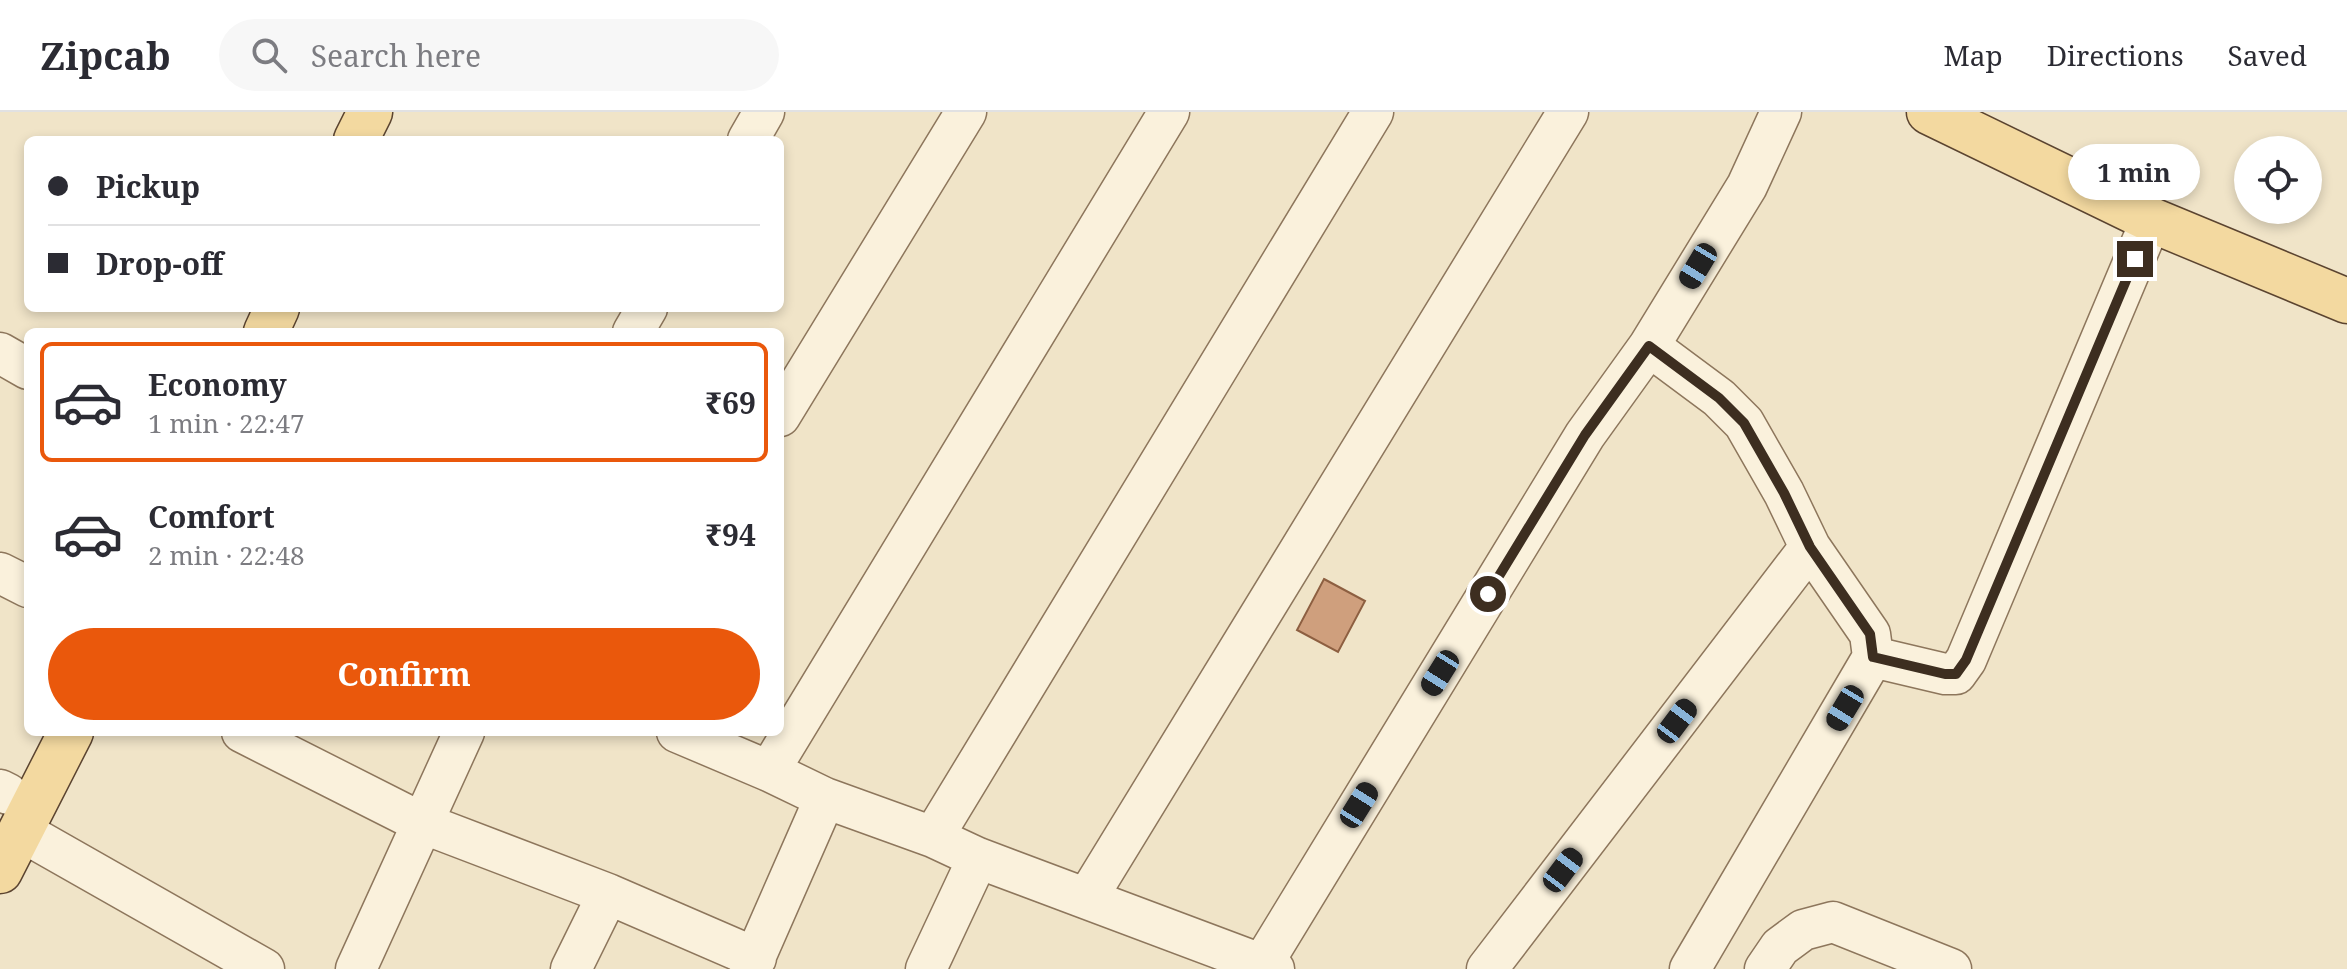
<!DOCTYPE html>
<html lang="en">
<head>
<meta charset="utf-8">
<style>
  :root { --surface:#fff; --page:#f7f7f7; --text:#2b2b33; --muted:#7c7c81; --line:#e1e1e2; --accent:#ea580c }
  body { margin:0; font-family:"Noto Serif",serif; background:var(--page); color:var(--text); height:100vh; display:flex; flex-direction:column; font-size:30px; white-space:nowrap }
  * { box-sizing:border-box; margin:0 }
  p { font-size:26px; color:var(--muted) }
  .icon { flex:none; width:44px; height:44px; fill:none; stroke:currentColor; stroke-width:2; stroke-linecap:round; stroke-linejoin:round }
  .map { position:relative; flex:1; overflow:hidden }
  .details { position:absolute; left:24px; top:216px; width:760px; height:408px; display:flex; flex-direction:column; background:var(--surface); border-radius:12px; box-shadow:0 4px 12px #0003 }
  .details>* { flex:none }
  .guide { position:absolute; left:24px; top:24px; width:760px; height:176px; border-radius:12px; box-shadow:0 4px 12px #0003; display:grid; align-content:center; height:176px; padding:0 24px; background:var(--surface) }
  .fabs { position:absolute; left:2234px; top:24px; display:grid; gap:16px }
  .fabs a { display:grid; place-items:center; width:88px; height:88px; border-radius:50%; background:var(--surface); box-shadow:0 4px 12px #0003; font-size:40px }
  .end { position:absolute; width:36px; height:36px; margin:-18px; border:10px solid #3d2e20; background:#fff; box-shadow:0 0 0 4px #fff }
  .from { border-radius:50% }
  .bubble { position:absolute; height:56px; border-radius:28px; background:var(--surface); box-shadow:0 4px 12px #0003; font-size:26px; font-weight:700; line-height:56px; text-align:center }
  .car { position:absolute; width:24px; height:48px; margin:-24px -12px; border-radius:10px; box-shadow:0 0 6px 2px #0007; background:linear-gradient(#222 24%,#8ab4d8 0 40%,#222 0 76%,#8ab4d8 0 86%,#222 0) }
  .guide b { display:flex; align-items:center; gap:28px; height:76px; font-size:30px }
  .guide b+b { border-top:2px solid var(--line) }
  .guide i { width:20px; height:20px; background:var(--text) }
  ul { padding:14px 0 0; list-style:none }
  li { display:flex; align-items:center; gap:24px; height:120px; margin:0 16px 12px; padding:0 8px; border:4px solid transparent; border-radius:12px }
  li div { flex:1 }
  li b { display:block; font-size:30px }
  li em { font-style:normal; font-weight:700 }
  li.current { border-color:var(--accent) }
  li>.icon { width:72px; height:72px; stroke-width:1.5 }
  .primary-button { display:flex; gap:16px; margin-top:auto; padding:16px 24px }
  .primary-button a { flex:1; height:92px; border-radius:48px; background:var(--accent); color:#fff; font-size:32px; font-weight:700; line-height:92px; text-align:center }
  header { display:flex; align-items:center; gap:48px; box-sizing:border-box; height:112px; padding:0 40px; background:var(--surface); border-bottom:2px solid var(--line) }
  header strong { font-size:38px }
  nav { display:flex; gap:44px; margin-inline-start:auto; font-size:28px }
  .search { width:560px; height:72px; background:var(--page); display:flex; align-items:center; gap:20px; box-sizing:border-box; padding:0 28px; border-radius:44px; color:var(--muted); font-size:30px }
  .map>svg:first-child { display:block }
</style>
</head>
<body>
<header>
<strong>Zipcab</strong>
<div class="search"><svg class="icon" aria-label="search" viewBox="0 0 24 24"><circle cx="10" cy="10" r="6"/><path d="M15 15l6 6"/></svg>Search here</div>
<nav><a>Map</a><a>Directions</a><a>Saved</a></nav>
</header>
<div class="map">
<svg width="2347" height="857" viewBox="0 0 2347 857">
  <rect width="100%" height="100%" fill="#f0e4c8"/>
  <path fill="#cf9f7d" stroke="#8d5f41" stroke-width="2" d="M1324,467l41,22 -27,51 -41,-22z"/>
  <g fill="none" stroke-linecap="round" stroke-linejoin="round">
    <g stroke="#8d765c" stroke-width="43">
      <path id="minor" d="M748,28l16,-28
        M633,220l14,-24
        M1649,234l70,52 25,25 40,70 26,54 60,87 3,23 -183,312
        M0,241l28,16
        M780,304l186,-304
        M0,461l28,14
        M1873,545l72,17h11l10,-14 181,-430 7,-9
        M242,620l180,91 186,71 148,64
        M677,620l92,39 56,27 108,39 45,21 296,111
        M769,659l400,-659
        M0,678l8,4
        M21,719l243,138
        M933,725l440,-725
        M1087,786l481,-786
        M1263,851l322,-528 64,-89 98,-160 34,-74
        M356,857l108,-237
        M571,857l37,-75
        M750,857l75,-171
        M926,857l52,-111
        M1487,857l323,-422
        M1765,857l15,-22 23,-17 30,-8 118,47"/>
    </g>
    <g stroke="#5b4430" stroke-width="47">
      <path id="major" d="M1929,0l225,109 193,80
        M356,28l14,-28
        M266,220l11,-24
        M0,759l71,-139"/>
    </g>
    <use href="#minor" stroke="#faf1dc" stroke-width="40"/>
    <use href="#major" stroke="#f3d9a0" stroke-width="44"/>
  </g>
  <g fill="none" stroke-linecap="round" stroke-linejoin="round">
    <path stroke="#3d2e20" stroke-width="10" d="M1488,482l97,-159 64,-89 70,52 25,25 40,70 26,54 60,87 3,23 72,17h11l10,-14 169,-401"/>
  </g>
</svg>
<div class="fabs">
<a><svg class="icon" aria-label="locate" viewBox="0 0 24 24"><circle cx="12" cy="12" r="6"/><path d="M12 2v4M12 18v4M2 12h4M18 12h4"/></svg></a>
</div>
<i class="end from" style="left:1488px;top:482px"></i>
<i class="end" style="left:2135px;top:147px"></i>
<div class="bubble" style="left:2068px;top:32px;width:132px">1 min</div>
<i class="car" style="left:1698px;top:154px;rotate:211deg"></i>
<i class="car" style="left:1440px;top:561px;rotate:212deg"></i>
<i class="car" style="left:1845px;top:596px;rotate:211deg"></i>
<i class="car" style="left:1677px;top:609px;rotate:37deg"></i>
<i class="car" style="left:1359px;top:693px;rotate:32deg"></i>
<i class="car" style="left:1563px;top:758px;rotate:37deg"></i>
<div class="guide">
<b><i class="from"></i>Pickup</b>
<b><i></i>Drop-off</b>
</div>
<section class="details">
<ul>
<li class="current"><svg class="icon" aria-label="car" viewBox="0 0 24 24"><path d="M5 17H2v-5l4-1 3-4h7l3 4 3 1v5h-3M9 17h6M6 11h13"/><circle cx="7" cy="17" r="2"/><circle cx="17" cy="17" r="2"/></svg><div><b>Economy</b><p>1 min · 22:47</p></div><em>₹69</em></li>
<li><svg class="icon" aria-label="car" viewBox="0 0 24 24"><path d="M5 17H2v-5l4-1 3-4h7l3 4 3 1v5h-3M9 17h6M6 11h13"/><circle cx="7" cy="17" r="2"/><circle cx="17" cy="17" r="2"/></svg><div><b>Comfort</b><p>2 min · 22:48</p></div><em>₹94</em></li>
</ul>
<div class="primary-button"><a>Confirm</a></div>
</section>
</div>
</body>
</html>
